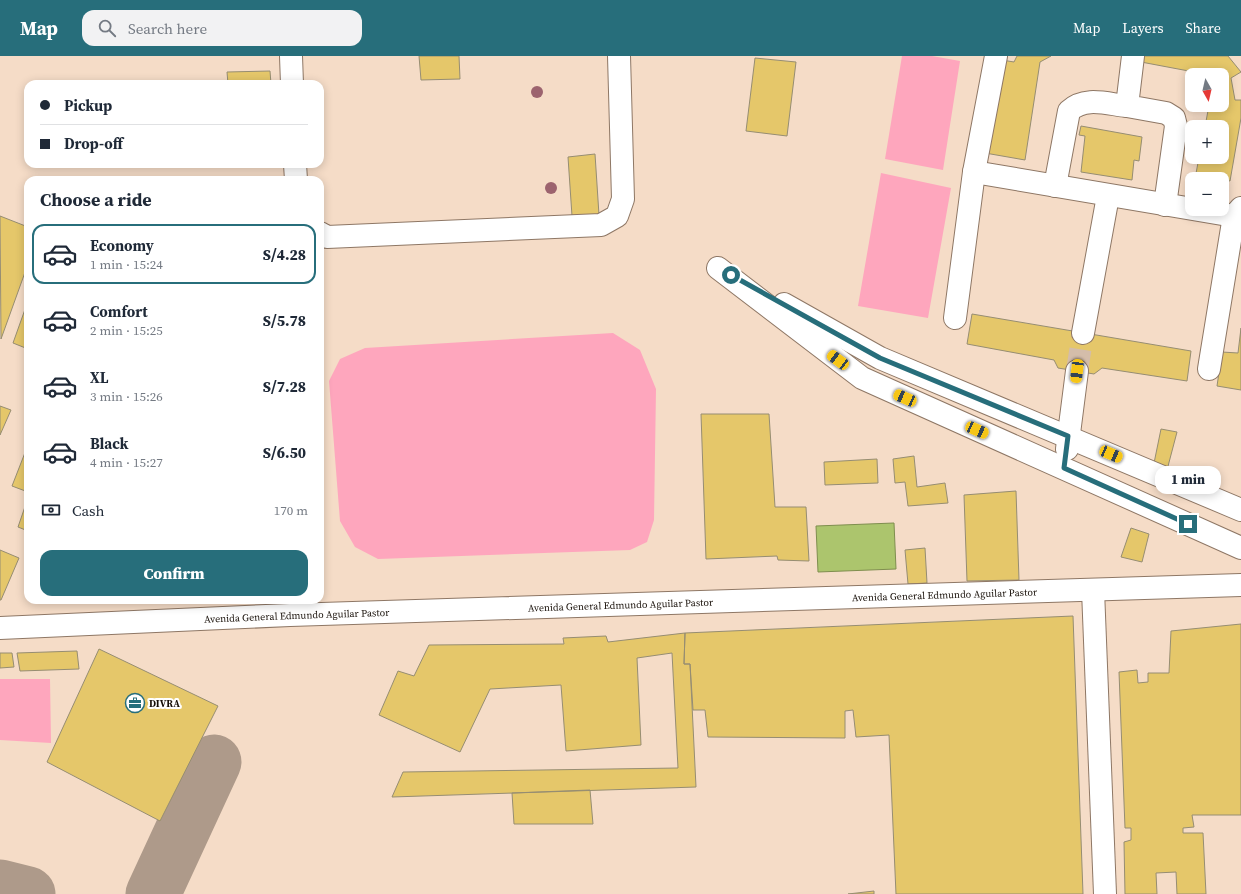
<!DOCTYPE html>
<html lang="en">
<head>
<meta charset="utf-8">
<style>
  :root { --surface:#fff; --page:#f2f2f3; --text:#1f2937; --muted:#747a83; --line:#e0e1e3; --accent:#276e7b }
  body { margin:0; font-family:"Source Serif 4",serif; background:var(--page); color:var(--text); height:100vh; display:flex; flex-direction:column; font-size:15px; white-space:nowrap }
  * { box-sizing:border-box; margin:0 }
  p { font-size:13px; color:var(--muted) }
  .icon { flex:none; width:22px; height:22px; fill:none; stroke:currentColor; stroke-width:2; stroke-linecap:round; stroke-linejoin:round }
  .map { position:relative; flex:1; overflow:hidden }
  .drawer { position:absolute; left:24px; top:120px; width:300px; height:428px; display:flex; flex-direction:column; background:var(--surface); border-radius:12px; box-shadow:0 2px 10px #0003 }
  .drawer>* { flex:none }
  .banner { position:absolute; left:24px; top:24px; width:300px; height:88px; border-radius:12px; box-shadow:0 2px 10px #0003; display:grid; align-content:center; height:88px; padding:0 16px; background:var(--surface) }
  .needle { width:26px; rotate:172deg }
  .fabs { position:absolute; left:1185px; top:12px; display:grid; gap:8px }
  .fabs a { display:grid; place-items:center; width:44px; height:44px; border-radius:8px; background:var(--surface); box-shadow:0 2px 10px #0003; font-size:20px }
  .end { position:absolute; width:18px; height:18px; margin:-9px; border:5px solid #276e7b; background:#fff; box-shadow:0 0 0 2px #fff }
  .from { border-radius:50% }
  .bubble { position:absolute; height:28px; border-radius:12px; background:var(--surface); box-shadow:0 2px 10px #0003; font-size:13px; font-weight:800; line-height:28px; text-align:center }
  .car { position:absolute; width:12px; height:24px; margin:-12px -6px; border-radius:5px; box-shadow:0 0 3px 1px #0007; background:linear-gradient(#f5c518 24%,#345 0 40%,#f5c518 0 76%,#345 0 86%,#f5c518 0) }
  .banner b { display:flex; align-items:center; gap:14px; height:38px; font-size:15px }
  .banner b+b { border-top:1px solid var(--line) }
  .banner i { width:10px; height:10px; background:var(--text) }
  ul { padding:0; list-style:none }
  li { display:flex; align-items:center; gap:12px; height:60px; margin:0 8px 6px; padding:0 8px; border:2px solid transparent; border-radius:12px }
  li div { flex:1 }
  li b { display:block; font-size:15px }
  li em { font-style:normal; font-weight:800 }
  li.selected { border-color:var(--accent) }
  li>.icon { width:36px; height:36px; stroke-width:1.5 }
  h2 { padding:0 16px; font-size:18px; line-height:48px }
  .pay { display:flex; align-items:center; gap:10px; height:44px; padding:0 16px; font-size:15px }
  .pay p { margin-inline-start:auto }
  .cta { display:flex; gap:8px; margin-top:auto; padding:8px 16px }
  .cta a { flex:1; height:46px; border-radius:12px; background:var(--accent); color:#fff; font-size:16px; font-weight:800; line-height:46px; text-align:center }
  header { display:flex; align-items:center; gap:24px; box-sizing:border-box; height:56px; padding:0 20px; background:var(--accent); color:#fff }
  header strong { font-size:19px }
  nav { display:flex; gap:22px; margin-inline-start:auto; font-size:14px }
  .search { width:280px; height:36px; background:var(--page); display:flex; align-items:center; gap:10px; box-sizing:border-box; padding:0 14px; border-radius:12px; color:var(--muted); font-size:15px }
  .map>svg:first-child { display:block }
</style>
</head>
<body>
<header>
<strong>Map</strong>
<div class="search"><svg class="icon" aria-label="search" viewBox="0 0 24 24"><circle cx="10" cy="10" r="6"/><path d="M15 15l6 6"/></svg>Search here</div>
<nav><a>Map</a><a>Layers</a><a>Share</a></nav>
</header>
<div class="map">
<svg width="1241" height="838" viewBox="0 0 1241 838">
  <rect width="100%" height="100%" fill="#f5dcc7"/>
  <path fill="#fea6bd" d="M902,0h30l28,5 -17,109 -58,-11z
    M881,117l70,15 -23,130 -70,-12z
    M613,277l27,17 16,39 -2,131 -7,22 -17,8 -252,9 -23,-12 -15,-26 -11,-140 11,-22 25,-11z
    M0,623h50l1,64 -51,-3z"/>
  <path fill="#acc56d" stroke="#7f8e4e" d="M894,467l2,46 -78,3 -2,-46z"/>
  <g fill="none" stroke-linecap="round" stroke-linejoin="round">
    <path stroke="#ae9a8a" stroke-width="55" d="M0,831l28,7
      M153,838l61,-132"/>
  </g>
  <path fill="#e5c76a" stroke="#968d72" d="M419,0h40l1,23 -39,1z
    M1017,0h34l-11,6 -15,98 -40,-7 17,-93 12,2z
    M1142,0h86l13,16 -10,6 4,22h6v18l-11,63 -8,-2h-27l4,-22h23v-30h-17l4,-22h13v-30h-26l-2,-3 -53,-10z
    M755,2l41,4 -9,74 -41,-5z
    M270,15l1,13h-43l-1,-12z
    M1081,70l61,11 -3,24 -5,-1 -2,20 -51,-8 4,-36 -6,-1z
    M595,98l4,61 -27,1 -4,-59z
    M0,160l28,11v37l-27,75z
    M28,245v48l-15,-6z
    M972,258l219,37 -4,30 -85,-13 -8,6 -36,-6 -4,-8 -87,-16z
    M1241,272v62l-24,-4 5,-34 16,1z
    M0,350l11,4 -11,25z
    M701,358h68l6,93h31l3,54 -31,-1 -1,-4 -71,3z
    M1161,373l16,3 -10,38 -14,-2z
    M28,389v47l-16,-6z
    M914,400l3,31 28,-4 3,20 -40,3 -3,-24 -10,1 -2,-24z
    M877,403l1,24 -53,2 -1,-23z
    M1016,435l3,89 -52,1 -3,-86z
    M28,442v33l-10,-4z
    M1131,472l18,6 -7,28 -21,-5z
    M925,492l2,35 -19,1 -3,-34z
    M0,494l19,8 -18,42h-1z
    M194,544h37l-36,3z
    M1073,560l10,278h-187l-7,-159 -33,2 -3,-27 -8,1v27l-137,-1 -3,-27h-12l-3,-46h-6l1,-31z
    M1241,568v191h-49l2,12 -11,1v5h20l3,61h-29l-1,-22 -20,1 1,21h-32l-1,-52 7,-2v-12h-6l-6,-156 18,-2 1,13 10,-1v-9h21l2,-42z
    M685,577l-1,31h6l6,123 -304,10 11,-25 275,-4 -6,-115 -35,5 4,87 -75,6 -5,-66 -71,4 -30,63 -81,-37 19,-44 16,5 15,-31 135,-1 -1,-6 43,-2 2,6z
    M99,593l119,57 -58,115 -113,-59z
    M77,595l2,18 -59,2 -3,-18z
    M0,597h12l2,14 -14,1z
    M590,734l3,34h-79l-2,-31z
    M874,835v3h-26z"/>
  <g fill="none" stroke-linecap="round" stroke-linejoin="round">
    <path stroke="#d4bdaa" stroke-width="22" stroke-dasharray="22 11" stroke-linecap="butt" d="M1077,315l6,-38"/>
    <g stroke="#8e7765" stroke-width="24">
      <g id="minor">
        <path d="M291,0l1,28"/>
        <path d="M1133,0l-6,50 39,7 8,5 2,8 -11,79"/>
        <path d="M295,108l1,16"/>
        <path d="M974,116l260,44"/>
        <path d="M1055,130l14,-75c16,-15 38,-7 58,-5"/>
        <path d="M320,177l7,4 274,-12 16,-9 6,-17 -4,-143"/>
        <path d="M718,212l144,110 379,170"/>
        <path d="M784,248l96,54 361,152"/>
        <path d="M955,262l19,-146 22,-116"/>
        <path d="M1083,277l25,-137"/>
        <path d="M1209,313l25,-153 7,-8"/>
        <path d="M1067,393l10,-78"/>
        <path d="M1093,534l12,304"/>
        <path id="s1" d="M0,572l290,-13 951,-30"/>
      </g>
    </g>
    <use href="#minor" stroke="#fff" stroke-width="22"/>
  </g>
  <g fill="#9c636e">
    <circle cx="537" cy="36" r="6"/>
    <circle cx="551" cy="132" r="6"/>
  </g>
  <g fill="none" stroke-linecap="round" stroke-linejoin="round">
    <path stroke="#276e7b" stroke-width="5" d="M731,219l149,83 188,78 -4,32 124,56"/>
  </g>
  <defs>
    <g id="office-ring" transform="scale(1)"><circle r="9.5" fill="#fff" stroke="#276e7b" stroke-width="1.5"/><path d="M-6-3h4V-5.5h4V-3h4V5H-6ZM-1-4.5V-3h2v-1.5ZM-6 0V1H6V0Z" fill="#276e7b"/></g>
  </defs>
  <g fill-rule="evenodd">
    <use href="#office-ring" x="135" y="647"/>
  </g>
  <g text-anchor="middle" stroke-width="4" stroke-linejoin="round" paint-order="stroke">
    <g font-size="10" fill="#160e07" stroke="#fff">
      <text dy="4" stroke="none"><textPath href="#s1" startOffset="945">Avenida General Edmundo Aguilar Pastor</textPath></text>
      <text dy="4" stroke="none"><textPath href="#s1" startOffset="621">Avenida General Edmundo Aguilar Pastor</textPath></text>
      <text dy="4" stroke="none"><textPath href="#s1" startOffset="297">Avenida General Edmundo Aguilar Pastor</textPath></text>
    </g>
    <g font-size="10" font-weight="bold" fill="#160e07" stroke="#fff" text-anchor="start">
      <text x="149" y="651">DIVRA</text>
    </g>
  </g>
</svg>
<div class="fabs">
<a><svg class="needle" viewBox="-14 -14 28 28"><path d="M0-13l5 13h-10z" fill="#e53935"/><path d="M0 13l5-13h-10z" fill="#747a83"/></svg></a>
<a>+</a>
<a>−</a>
</div>
<i class="end from" style="left:731px;top:219px"></i>
<i class="end" style="left:1188px;top:468px"></i>
<div class="bubble" style="left:1155px;top:410px;width:66px">1 min</div>
<i class="car" style="left:838px;top:304px;rotate:307deg"></i>
<i class="car" style="left:1077px;top:315px;rotate:187deg"></i>
<i class="car" style="left:905px;top:342px;rotate:294deg"></i>
<i class="car" style="left:977px;top:374px;rotate:114deg"></i>
<i class="car" style="left:1111px;top:398px;rotate:113deg"></i>
<div class="banner">
<b><i class="from"></i>Pickup</b>
<b><i></i>Drop-off</b>
</div>
<section class="drawer">
<h2>Choose a ride</h2>
<ul>
<li class="selected"><svg class="icon" aria-label="car" viewBox="0 0 24 24"><path d="M5 17H2v-5l4-1 3-4h7l3 4 3 1v5h-3M9 17h6M6 11h13"/><circle cx="7" cy="17" r="2"/><circle cx="17" cy="17" r="2"/></svg><div><b>Economy</b><p>1 min · 15:24</p></div><em>S/4.28</em></li>
<li><svg class="icon" aria-label="car" viewBox="0 0 24 24"><path d="M5 17H2v-5l4-1 3-4h7l3 4 3 1v5h-3M9 17h6M6 11h13"/><circle cx="7" cy="17" r="2"/><circle cx="17" cy="17" r="2"/></svg><div><b>Comfort</b><p>2 min · 15:25</p></div><em>S/5.78</em></li>
<li><svg class="icon" aria-label="car" viewBox="0 0 24 24"><path d="M5 17H2v-5l4-1 3-4h7l3 4 3 1v5h-3M9 17h6M6 11h13"/><circle cx="7" cy="17" r="2"/><circle cx="17" cy="17" r="2"/></svg><div><b>XL</b><p>3 min · 15:26</p></div><em>S/7.28</em></li>
<li><svg class="icon" aria-label="car" viewBox="0 0 24 24"><path d="M5 17H2v-5l4-1 3-4h7l3 4 3 1v5h-3M9 17h6M6 11h13"/><circle cx="7" cy="17" r="2"/><circle cx="17" cy="17" r="2"/></svg><div><b>Black</b><p>4 min · 15:27</p></div><em>S/6.50</em></li>
</ul>
<div class="pay"><svg class="icon" aria-label="cash" viewBox="0 0 24 24"><path d="M3 7h18v10H3z"/><circle cx="12" cy="12" r="2"/></svg>Cash<p>170 m</p></div>
<div class="cta"><a>Confirm</a></div>
</section>
</div>
</body>
</html>
